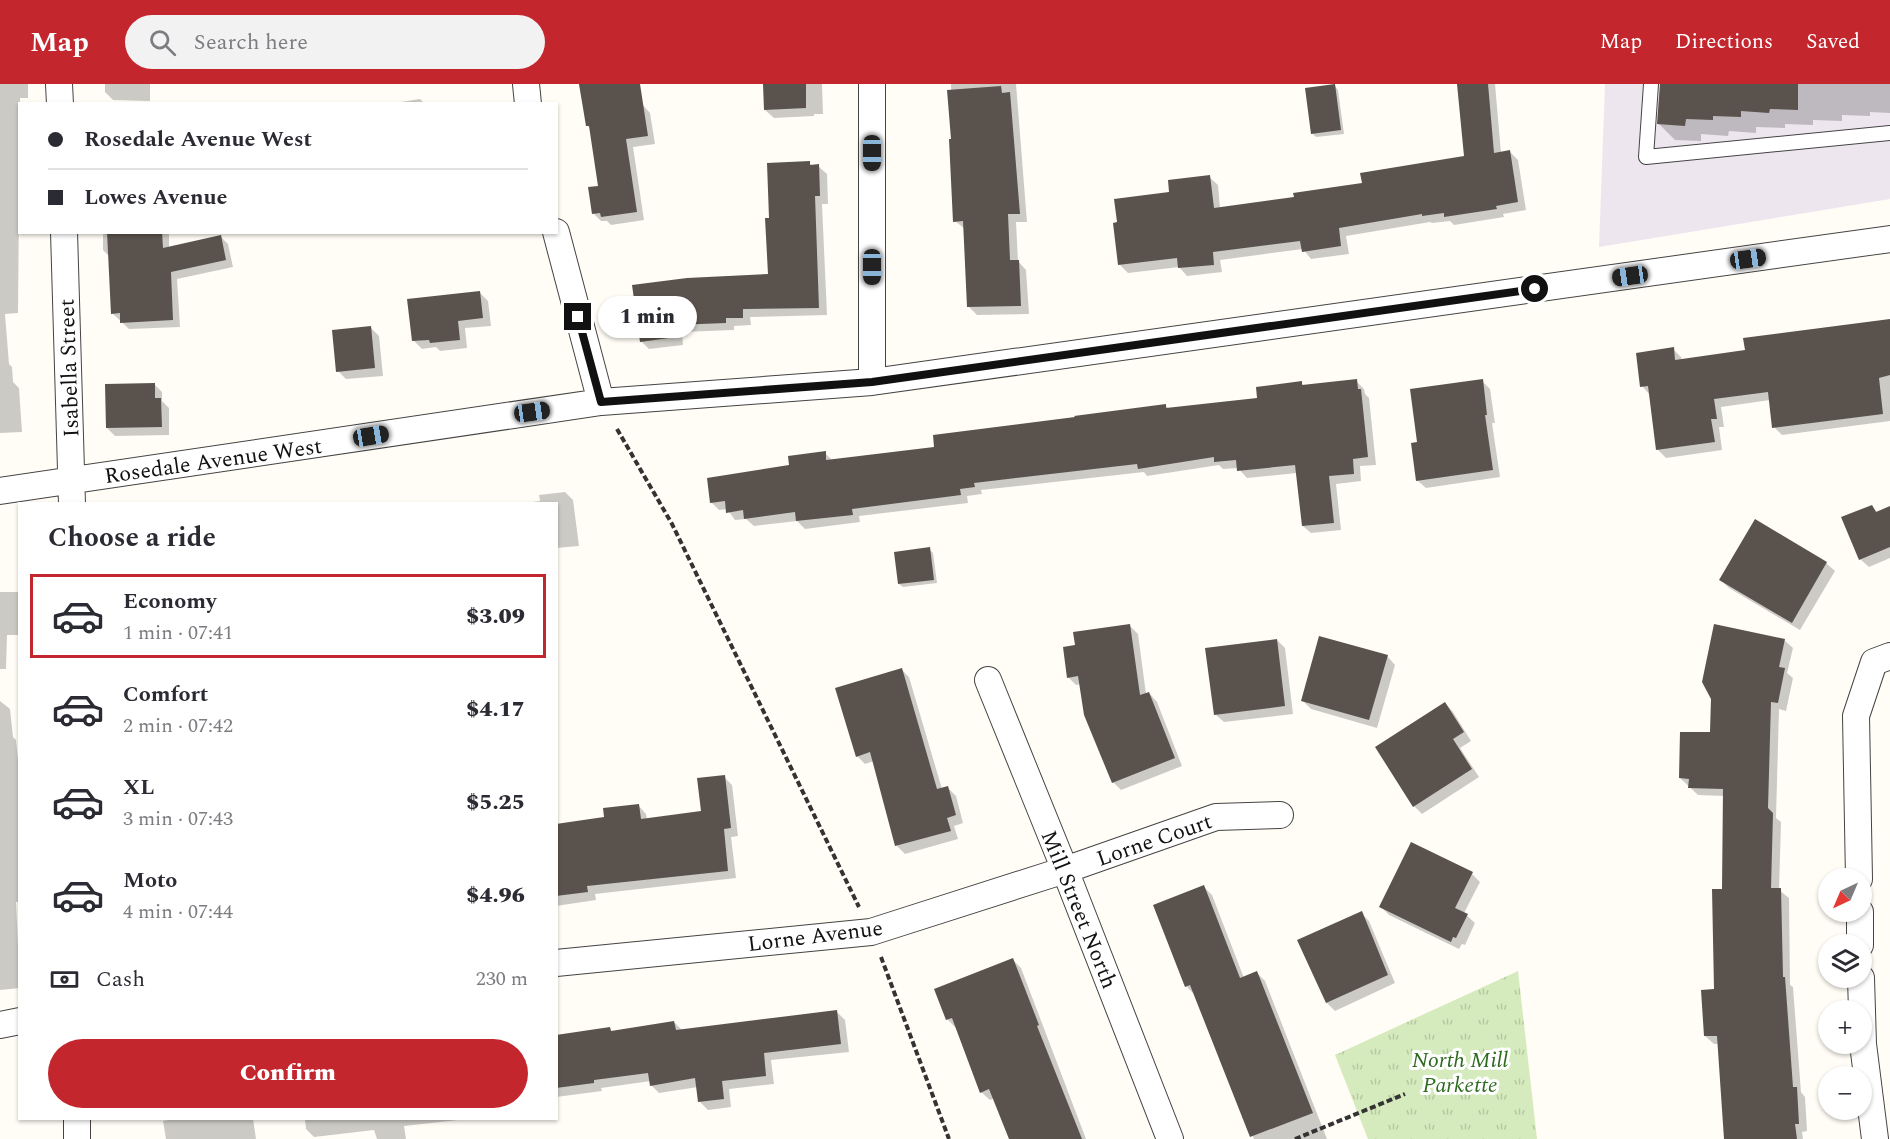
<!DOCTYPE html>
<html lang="en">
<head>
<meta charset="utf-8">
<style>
  :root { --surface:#fff; --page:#f2f2f3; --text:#2b2b33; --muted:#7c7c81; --line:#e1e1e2; --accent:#c4262e }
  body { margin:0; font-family:Spectral,serif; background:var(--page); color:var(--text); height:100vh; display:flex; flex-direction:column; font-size:22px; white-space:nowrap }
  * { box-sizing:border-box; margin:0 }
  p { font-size:20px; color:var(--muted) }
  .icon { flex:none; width:33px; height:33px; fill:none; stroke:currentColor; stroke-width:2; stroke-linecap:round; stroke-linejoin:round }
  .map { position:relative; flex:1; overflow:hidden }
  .details { position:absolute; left:18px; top:418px; width:540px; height:618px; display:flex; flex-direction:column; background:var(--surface); border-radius:0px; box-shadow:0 2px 4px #0004 }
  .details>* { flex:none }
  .top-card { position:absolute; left:18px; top:18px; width:540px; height:132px; border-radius:0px; box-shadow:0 2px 4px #0004; display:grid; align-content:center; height:132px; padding:0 30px; background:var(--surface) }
  .needle { width:39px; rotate:224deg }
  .controls { position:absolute; left:1818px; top:784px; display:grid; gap:12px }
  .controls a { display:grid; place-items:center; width:54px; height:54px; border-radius:50%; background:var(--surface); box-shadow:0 2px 4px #0004; font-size:30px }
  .end { position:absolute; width:27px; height:27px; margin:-14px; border:8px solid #111; background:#fff; box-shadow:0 0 0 3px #fff }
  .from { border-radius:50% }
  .bubble { position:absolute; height:42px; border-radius:21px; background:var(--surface); box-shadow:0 2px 4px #0004; font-size:20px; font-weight:800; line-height:42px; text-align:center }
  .car { position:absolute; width:18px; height:36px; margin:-18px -9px; border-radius:8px; box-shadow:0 0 4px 2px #0007; background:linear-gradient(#222 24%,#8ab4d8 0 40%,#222 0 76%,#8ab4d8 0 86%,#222 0) }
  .top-card b { display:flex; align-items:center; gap:21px; height:57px; font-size:22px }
  .top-card b+b { border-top:2px solid var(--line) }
  .top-card i { width:15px; height:15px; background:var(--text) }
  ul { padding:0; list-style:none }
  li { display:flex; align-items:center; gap:18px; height:84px; margin:0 12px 9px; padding:0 18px; border:3px solid transparent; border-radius:0px }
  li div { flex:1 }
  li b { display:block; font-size:22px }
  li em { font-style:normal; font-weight:800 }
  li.current { border-color:var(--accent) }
  li>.icon { width:54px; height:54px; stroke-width:1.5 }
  h2 { padding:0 30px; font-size:27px; line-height:72px }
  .pay { display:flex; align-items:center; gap:15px; height:66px; padding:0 30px; font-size:22px }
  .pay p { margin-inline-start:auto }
  .button { display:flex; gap:12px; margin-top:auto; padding:12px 30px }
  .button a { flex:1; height:69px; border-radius:36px; background:var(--accent); color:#fff; font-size:24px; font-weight:800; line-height:69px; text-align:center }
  header { display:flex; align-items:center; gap:36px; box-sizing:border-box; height:84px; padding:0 30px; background:var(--accent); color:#fff }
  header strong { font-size:28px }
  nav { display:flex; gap:33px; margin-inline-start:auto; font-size:21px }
  .search { width:420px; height:54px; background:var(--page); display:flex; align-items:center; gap:15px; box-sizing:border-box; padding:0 21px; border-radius:33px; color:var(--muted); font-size:22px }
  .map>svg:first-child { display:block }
</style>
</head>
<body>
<header>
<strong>Map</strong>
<div class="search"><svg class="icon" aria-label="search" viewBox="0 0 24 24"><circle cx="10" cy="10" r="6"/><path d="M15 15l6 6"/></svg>Search here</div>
<nav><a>Map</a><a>Directions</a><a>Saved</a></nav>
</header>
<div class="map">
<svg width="1890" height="1055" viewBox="0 0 1890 1055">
  <defs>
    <pattern id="grass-tufts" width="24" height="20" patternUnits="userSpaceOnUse" patternTransform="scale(1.5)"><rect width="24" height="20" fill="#d5ebbd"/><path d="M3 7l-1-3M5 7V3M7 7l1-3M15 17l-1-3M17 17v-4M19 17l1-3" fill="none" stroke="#b6c8a1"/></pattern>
  </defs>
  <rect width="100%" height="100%" fill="#fffdf5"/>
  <path fill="#eee6ef" d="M1605,0h285v115l-291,48z"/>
  <path fill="url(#grass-tufts)" d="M1518,887l19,168h-169l-33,-84z"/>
  <path fill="#0003" d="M0,0h28v14h-8v6l-2,209 -13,1 4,50 3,3 1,15 6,6 3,44 -22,1z
    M105,0h45v17l-37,-1 -8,-8z
    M579,0h56l7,20 8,9 5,31 -22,3 11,73 -33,5 -4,-4h-6l-8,-8 6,-26 -8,-58 -4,-4z
    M764,0h58l1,30h-9v2l-40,2 -9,-8z
    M951,0h65l11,138h-11l2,39 8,9 3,44 -52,1 -8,-8 -4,-78 -10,-8z
    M1459,0h36l6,69 9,-1 8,8 8,50 -23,4 1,3 -50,8 -4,-4 -18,2 -2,-1 -84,14 3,18 -38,5 -8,-10 -83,11 2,12 -35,4 -8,-9 -51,6 -8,-8 51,-71 38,-17 9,8 2,23 75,-9 68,-15 103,-26z
    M1661,0h229v29l-20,-1v4l-28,-1v6l-29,-1v5l-28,-1v4l-29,-1v6l-27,-2 -1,5 -27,-2v7l-26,-1 -16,-16z
    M1335,2l3,4 6,44 -28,3 -4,-4z
    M420,15l5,5h-37z
    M809,79l4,3h5l9,8 1,30h-6l5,111 -77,2 1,8 -17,1v4l-52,2 1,13 -34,4 -8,-8 128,-66 1,-56z
    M103,148h66v16l51,-12 8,8 5,23 -56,12 3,48 -51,2 -17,-16 -2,-56 -7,-7z
    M480,209l8,8 3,25 -26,2 2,20 -27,3 -4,-4 -14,2 -8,-8z
    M1890,236v101l-108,14 -8,-8 -4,-27 -49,7 3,20h-5l3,23 -56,8 -8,-8 -8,-55 -8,-9 31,-37 8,8 1,4 65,-9z
    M370,243l9,9 4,40 -37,3 -8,-8z
    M1356,297l8,8 1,5 4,4 7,67 -16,1 1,15 -25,3 5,46 -30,3 -8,-7 -6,-53 -50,5 -9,-10 -15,1 -4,-4 -72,11 -3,-4 -163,18 1,4 -15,2 1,7 -109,13 1,6 -55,7 -8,-8 -43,5 -8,-7 -11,1 -8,-11 -8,1 -8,-8 114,-49 8,8 103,-13 229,-43 4,4 90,-9 42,-17 4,3z
    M1482,297l8,8 5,34h-3l8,54 -74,11 -9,-8 2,-36z
    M154,300l8,8v9l7,7v27l-54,1 -8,-8z
    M565,408l8,8 6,46 -23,2v-44h-39l23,-3 -1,-6z
    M1872,422l6,7 12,-5v50l-21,9 -9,-8z
    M1755,437l71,42 9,8 -35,59 -71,-42 -8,-8z
    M929,465l4,4 4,30 -34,4 -4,-3z
    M0,508h20v43h-13l-1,34h-6z
    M1130,542l8,8 8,60 3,-1 8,9 25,64 -61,24 -8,-8 -32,-98 -5,1 -8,-8 8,-30z
    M1277,556l8,8 8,66 -69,8 -9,-8z
    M1784,556l9,8 -6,25 6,5 -7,33 -7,-2 -3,109 5,4 -2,68 10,8 1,87 3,2 8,105 4,5 2,34 -5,1 1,7h-76l-8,-95h-5l-9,-8 10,-45 8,-100 2,-95 -27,-1 -18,-17z
    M1387,572l8,9 -18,63 -66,-19 -8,-8z
    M901,585l8,8 33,112 6,-1 8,8 7,27 -9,3 4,13 -53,15 -8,-8 -23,-85 -9,3 -8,-8z
    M0,617l10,8 3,28 3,3 4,40v122h-4l4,86 -20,2z
    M1445,619l8,9 18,29 -11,7 19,29 -57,37 -8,-8z
    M724,693l8,8 6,51 -7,1 5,41 -141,16 1,6 -40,6v-80l50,-7 32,-14 8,9 1,5 56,-6z
    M1472,790l8,8 -16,31 11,10 -10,22 -3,-1 -3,5 -70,-34 -8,-8z
    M1204,803l8,8 32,83 13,-5 8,8 62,158h-73l-60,-145 -8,-8z
    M1361,829l8,8 26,62 -60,28 -8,-8 -28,-62z
    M1013,876l8,8 65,171h-75l-16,-41 -5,2 -9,-8 -25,-64 -8,-8 -12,-30z
    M837,928l8,8 4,32 -78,8 3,24 -45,5 2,18 -23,3 -8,-8 -2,-15 -39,6 -8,-8v-4l-50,7 1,3 -46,6v-61l53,-7 4,3 61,-10 9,9z
    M173,1035h80l3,20h-90l-3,-18z
    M305,1035h162l-63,7 2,13h-29l-3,-9 -60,7 -8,-8z"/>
  <path fill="#5a524d" d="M579,0h61l8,52 -22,3 11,73 -36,5 -1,-4 -8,1 -4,-27 10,-1 -9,-60h-3z
    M763,0h43v24l-42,2z
    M1335,0l6,46 -30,4 -6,-46z
    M1457,0h31l6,69 16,-3 8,52 -22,4 1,3 -53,8v-4l-22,3v-2l-83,14 2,18 -39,6 -2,-11 -87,11 1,13 -36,3 -1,-10 -59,7 -5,-42 4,-1 -3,-23 55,-7 -1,-12 42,-5 4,33 80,-11 -1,-4 69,-10 -2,-10 104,-17z
    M1660,0h138v26l-28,-1 -1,4 -28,-2v6l-28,-1v4l-27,-1 -1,7 -28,-2z
    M1001,2l1,7 8,-1 10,122h-12l2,46h9l2,46 -54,1 -4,-86 -10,1 -4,-83h2l-4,-49z
    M810,77v4l9,-1 1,32h-5l4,112 -76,1v9h-17v5l-52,2 2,12 -36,5 -8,-57 55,-7 81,-4 -3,-56h4l-2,-55z
    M107,148h55l1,16 58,-13 5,25 -55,12 2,48 -53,3v-10l-9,1z
    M480,207l3,27 -25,3 2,19 -30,3 -1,-3 -17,1 -5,-42z
    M1890,235v56l-11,3 4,36 -111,14 -4,-36 -54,7 3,20h-6l4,23 -59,8 -8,-64 -8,1 -4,-34 38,-6 1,13 70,-10 -2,-12z
    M371,242l4,42 -39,4 -4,-42z
    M1357,295l1,10h3l7,68 -15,2 1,15 -25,2 5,47 -32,3 -7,-61 -58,6 -1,-11 -22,2v-5l-76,12 -1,-5 -163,19 1,4 -15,2 1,6 -109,14 1,6 -57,6 -1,-9 -51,7 -1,-9 -17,3 -1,-12 -15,2 -3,-25 82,-13 -1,-9 38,-5v9l108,-13 -1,-12 142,-18 -1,-1 92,-12v4l91,-10 -1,-11 46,-6v4z
    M1483,295l4,36h-2l8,55 -77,11 -5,-38 6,-1 -7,-53z
    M155,299v15h6l1,29 -56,1 -1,-44z
    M1872,421l4,7 14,-6v41l-31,13 -18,-43z
    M1755,435l72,43 -35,61 -73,-43z
    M930,463l4,33 -36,4 -4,-32z
    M1130,540l10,71 9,-3 26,66 -63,25 -28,-68 -6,-39 -11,2 -4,-31 12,-2 -2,-13z
    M1714,540l71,15 -6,28 6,1 -7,35 -7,-1 -3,106 5,5 -2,75h10l2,89h2l8,110h4l2,37h-4l2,15h-73l-7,-103h-13l-3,-46 13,-1 -2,-100h10l1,-100 -35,-1 1,-9 -10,-1 1,-46h30l1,-33 -9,-17z
    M1319,552l69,19 -19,65 -68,-19z
    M1277,555l8,67 -71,9 -9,-67z
    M902,584l35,121 11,-3 8,29 -9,3 4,13 -56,15 -25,-94 -14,5 -21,-69z
    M1445,618l19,30 -11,7 19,30 -59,38 -38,-60z
    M725,691l6,53 -7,1 4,42 -141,15 1,6 -32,4v-72l48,-7 -1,-9 36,-4 2,15 60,-8 -4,-33z
    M1411,758l62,30 -18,36 13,6 -12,24 -3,-1 -2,5 -72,-35z
    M1204,801l36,93 17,-7 56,142 -63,24 -60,-152 -5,2 -32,-82z
    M1362,827l26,64 -62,28 -29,-63z
    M1013,874l26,67 -2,1 45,113h-73l-20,-50 -9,4 -28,-75 -6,2 -12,-31z
    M837,926l4,34 -77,9 2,23 -44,5 2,18 -26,3 -3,-24 -45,8 -2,-13 -54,7v3l-38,5v-53l54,-8 1,4 63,-10 2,9z"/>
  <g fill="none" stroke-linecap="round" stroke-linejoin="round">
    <g stroke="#444" stroke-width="16">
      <path id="lane" d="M1651,0l-5,73 244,-24"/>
    </g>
    <g stroke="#444" stroke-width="28">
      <path id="street" d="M59,0l1,20
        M526,0l2,20
        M64,148l8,272
        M556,148l45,170
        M872,298v-298
        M0,407l601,-89 271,-20 1018,-143
        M988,596l77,190 105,269
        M1859,795l-3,-163 18,-54 16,-6
        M1860,828v33
        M556,879l315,-31 194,-62 151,-53 64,-2
        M1861,894l2,66 12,95
        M0,941l20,-4
        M77,1035v20"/>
    </g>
    <path stroke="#333" stroke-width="4" stroke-dasharray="6 3" stroke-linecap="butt" d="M617,345l55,95 187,383
      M881,873l68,182
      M1295,1055l110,-45"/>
    <use href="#lane" stroke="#fff" stroke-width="14"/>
    <use href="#street" stroke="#fff" stroke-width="26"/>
  </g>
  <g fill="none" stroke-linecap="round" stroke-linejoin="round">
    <path stroke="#111" stroke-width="8" d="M578,233l23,85 271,-20 663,-93"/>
  </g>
  <g text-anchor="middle" stroke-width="6" stroke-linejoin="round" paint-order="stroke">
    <g font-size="22" fill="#111" stroke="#fff">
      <text transform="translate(68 284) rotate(-92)" y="8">Isabella Street</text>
      <text transform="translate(213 376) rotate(-8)" y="8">Rosedale Avenue West</text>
      <text transform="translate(1154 755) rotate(-19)" y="8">Lorne Court</text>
      <text transform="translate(1080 825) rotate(68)" y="8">Mill Street North</text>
      <text transform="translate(815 851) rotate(-7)" y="8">Lorne Avenue</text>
    </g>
    <g font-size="22" font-style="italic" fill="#2f6b1f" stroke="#fff">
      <text x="1460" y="983">North Mill<tspan x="1460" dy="25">Parkette</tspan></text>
    </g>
  </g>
</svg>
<div class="controls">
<a><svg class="needle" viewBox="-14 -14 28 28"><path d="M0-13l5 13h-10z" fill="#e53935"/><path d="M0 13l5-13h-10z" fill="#7c7c81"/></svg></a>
<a><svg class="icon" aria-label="layers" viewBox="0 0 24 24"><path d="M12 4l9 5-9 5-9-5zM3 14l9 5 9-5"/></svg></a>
<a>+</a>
<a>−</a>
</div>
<i class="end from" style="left:1535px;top:205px"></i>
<i class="end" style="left:578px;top:233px"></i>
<div class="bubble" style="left:598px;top:212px;width:99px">1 min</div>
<i class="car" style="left:872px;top:69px;rotate:180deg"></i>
<i class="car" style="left:1748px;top:175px;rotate:82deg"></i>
<i class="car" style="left:872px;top:183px;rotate:180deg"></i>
<i class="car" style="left:1630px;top:192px;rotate:262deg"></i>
<i class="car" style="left:532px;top:328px;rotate:82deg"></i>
<i class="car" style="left:371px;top:352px;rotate:81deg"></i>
<div class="top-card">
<b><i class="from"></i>Rosedale Avenue West</b>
<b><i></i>Lowes Avenue</b>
</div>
<section class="details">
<h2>Choose a ride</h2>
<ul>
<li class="current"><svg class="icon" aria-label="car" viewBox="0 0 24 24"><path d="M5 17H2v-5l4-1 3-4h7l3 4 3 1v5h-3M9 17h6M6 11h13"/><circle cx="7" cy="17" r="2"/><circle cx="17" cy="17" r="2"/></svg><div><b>Economy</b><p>1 min · 07:41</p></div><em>$3.09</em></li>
<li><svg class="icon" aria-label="car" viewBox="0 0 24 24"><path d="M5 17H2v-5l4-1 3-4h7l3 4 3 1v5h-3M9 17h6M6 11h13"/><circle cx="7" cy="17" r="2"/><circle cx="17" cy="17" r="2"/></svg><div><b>Comfort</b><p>2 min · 07:42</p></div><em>$4.17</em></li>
<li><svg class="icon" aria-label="car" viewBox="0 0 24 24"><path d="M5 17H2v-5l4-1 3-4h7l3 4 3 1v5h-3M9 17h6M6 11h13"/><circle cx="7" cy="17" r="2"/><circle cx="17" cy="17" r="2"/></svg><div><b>XL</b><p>3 min · 07:43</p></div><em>$5.25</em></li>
<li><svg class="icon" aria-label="car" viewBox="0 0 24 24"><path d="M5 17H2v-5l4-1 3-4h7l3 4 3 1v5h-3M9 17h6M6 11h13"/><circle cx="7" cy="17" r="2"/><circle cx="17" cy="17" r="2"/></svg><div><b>Moto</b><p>4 min · 07:44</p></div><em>$4.96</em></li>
</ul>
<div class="pay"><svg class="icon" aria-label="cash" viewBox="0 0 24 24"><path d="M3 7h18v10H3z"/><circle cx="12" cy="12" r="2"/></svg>Cash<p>230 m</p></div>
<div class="button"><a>Confirm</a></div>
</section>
</div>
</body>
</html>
